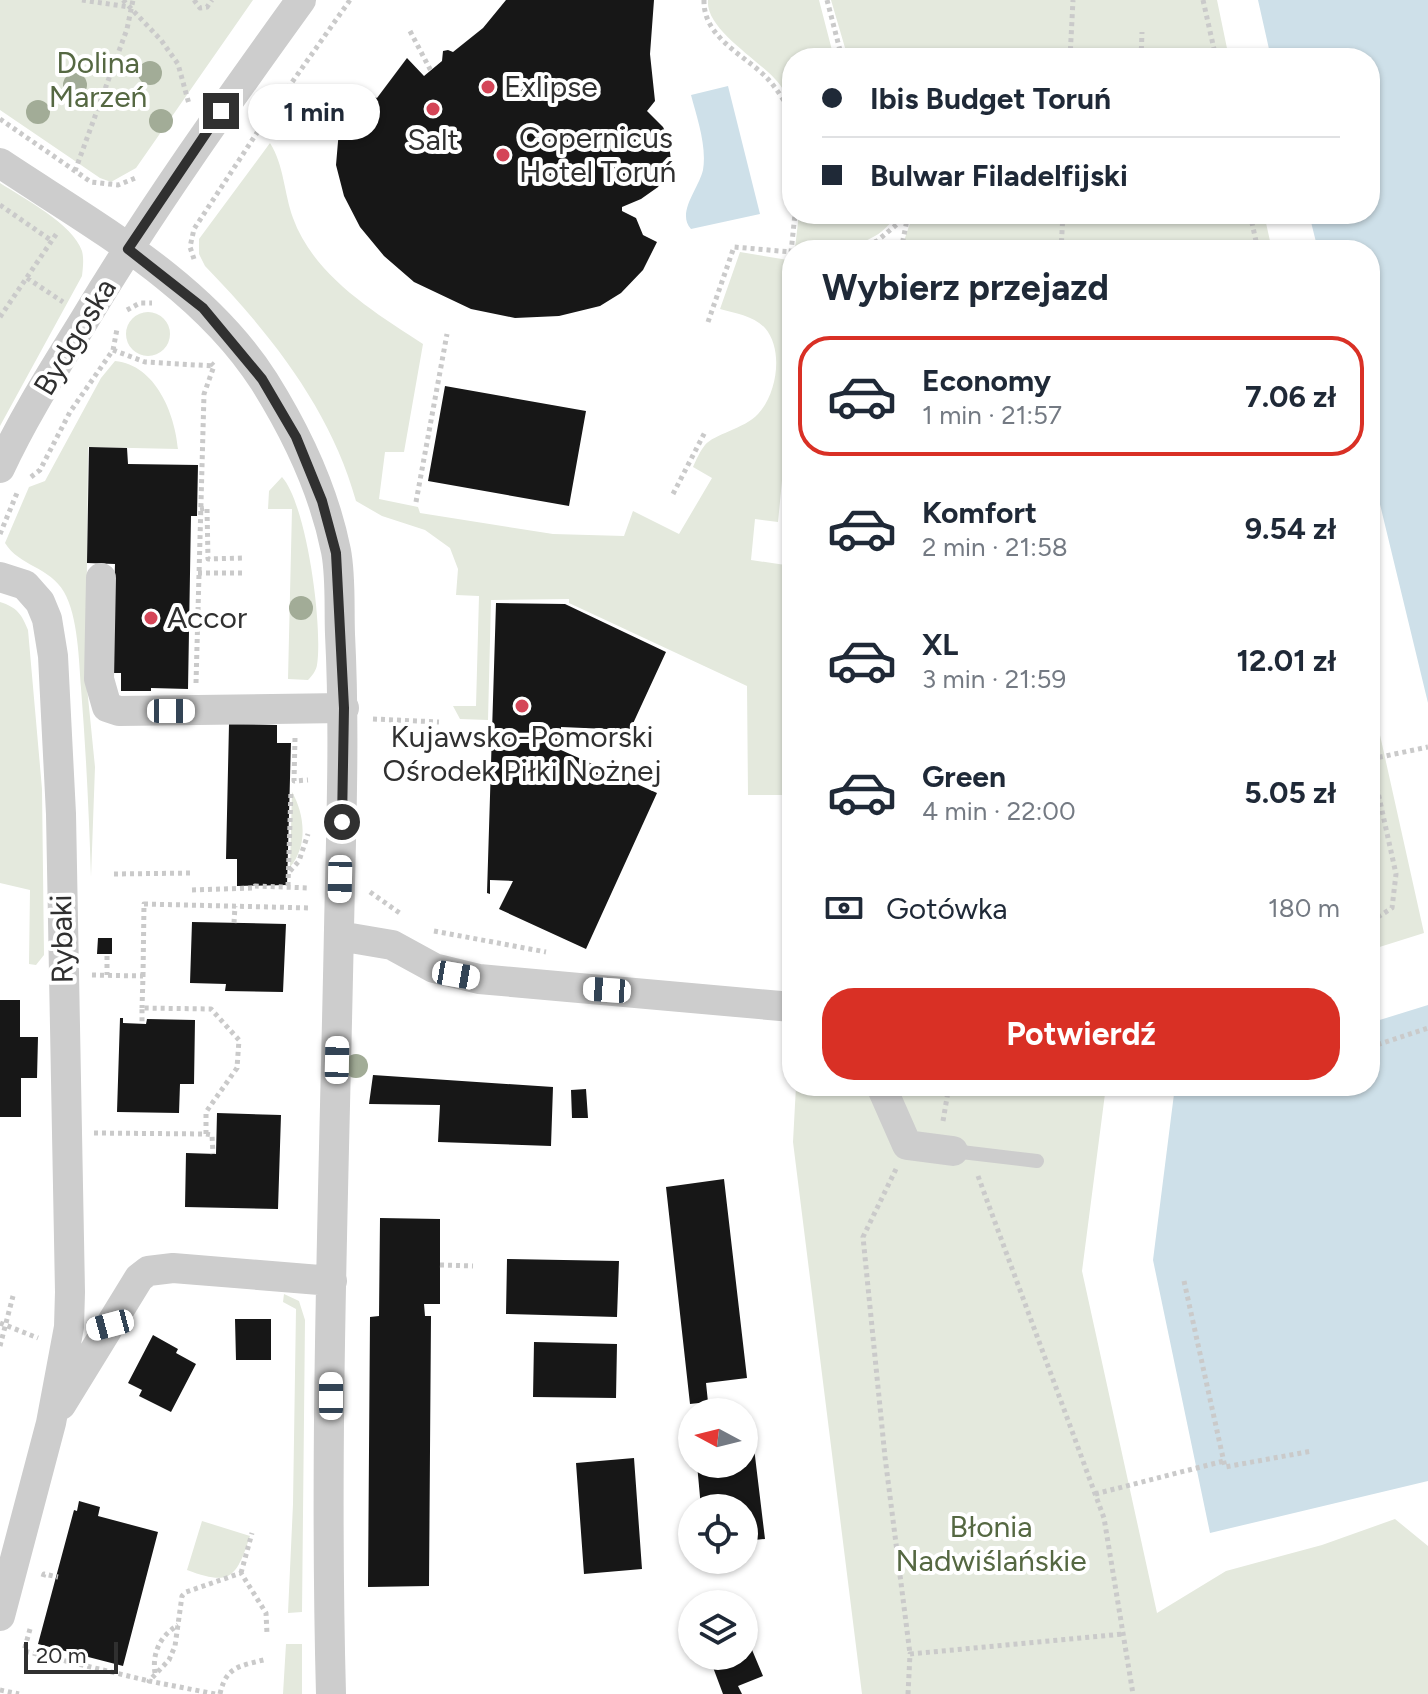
<!DOCTYPE html>
<html lang="pl">
<head>
<meta charset="utf-8">
<style>
  :root { --surface:#fff; --page:#f2f2f3; --text:#1f2937; --muted:#747a83; --line:#e0e1e3; --accent:#d93025 }
  body { margin:0; font-family:Figtree,sans-serif; background:var(--page); color:var(--text); height:100vh; display:flex; flex-direction:column; font-size:30px; white-space:nowrap }
  * { box-sizing:border-box; margin:0 }
  p { font-size:26px; color:var(--muted) }
  .icon { flex:none; width:44px; height:44px; fill:none; stroke:currentColor; stroke-width:2; stroke-linecap:round; stroke-linejoin:round }
  .map { position:relative; flex:1; overflow:hidden }
  .sheet { position:absolute; left:782px; top:240px; width:598px; height:856px; display:flex; flex-direction:column; background:var(--surface); border-radius:32px; box-shadow:0 2px 6px #0004 }
  .sheet>* { flex:none }
  .top-card { position:absolute; left:782px; top:48px; width:598px; height:176px; border-radius:32px; box-shadow:0 2px 6px #0004; display:grid; align-content:center; height:176px; padding:0 40px; background:var(--surface) }
  .needle { width:52px; rotate:277deg }
  .buttons { position:absolute; left:678px; top:1398px; display:grid; gap:16px }
  .buttons a { display:grid; place-items:center; width:80px; height:80px; border-radius:50%; background:var(--surface); box-shadow:0 2px 6px #0004; font-size:40px }
  .scale { position:absolute; left:24px; bottom:20px; width:94px; box-sizing:border-box; padding-left:8px; border:4px solid #303030; border-top:0; font-size:22px; line-height:28px; white-space:nowrap; color:#303030; -webkit-text-stroke:6px #fff; paint-order:stroke }
  .end { position:absolute; width:36px; height:36px; margin:-18px; border:10px solid #303030; background:#fff; box-shadow:0 0 0 4px #fff }
  .from { border-radius:50% }
  .bubble { position:absolute; height:56px; border-radius:28px; background:var(--surface); box-shadow:0 2px 6px #0004; font-size:26px; font-weight:700; line-height:56px; text-align:center }
  .car { position:absolute; width:24px; height:48px; margin:-24px -12px; border-radius:10px; box-shadow:0 0 6px 2px #0007; background:linear-gradient(#fff 24%,#345 0 40%,#fff 0 76%,#345 0 86%,#fff 0) }
  .top-card b { display:flex; align-items:center; gap:28px; height:76px; font-size:30px }
  .top-card b+b { border-top:2px solid var(--line) }
  .top-card i { width:20px; height:20px; background:var(--text) }
  ul { padding:0; list-style:none }
  li { display:flex; align-items:center; gap:24px; height:120px; margin:0 16px 12px; padding:0 24px; border:4px solid transparent; border-radius:32px }
  li div { flex:1 }
  li b { display:block; font-size:30px }
  li em { font-style:normal; font-weight:700 }
  li.current { border-color:var(--accent) }
  li>.icon { width:72px; height:72px; stroke-width:1.5 }
  h2 { padding:0 40px; font-size:36px; line-height:96px }
  .pay { display:flex; align-items:center; gap:20px; height:88px; padding:0 40px; font-size:30px }
  .pay p { margin-inline-start:auto }
  .button { display:flex; gap:16px; margin-top:auto; padding:16px 40px }
  .button a { flex:1; height:92px; border-radius:32px; background:var(--accent); color:#fff; font-size:32px; font-weight:700; line-height:92px; text-align:center }
  .map>svg:first-child { display:block }
</style>
</head>
<body>
<div class="map">
<svg width="1428" height="1694" viewBox="0 0 1428 1694">
  <rect width="100%" height="100%" fill="#fff"/>
  <path fill="#e4e9dd" d="M0,0h253l-117,168 -25,14 -11,-4 -100,-68z
    M708,0h111l15,58h-42v47c-5,-9 -10,-19 -17,-26 -19,-21 -70,-51 -67,-79z
    M831,0h386l12,58h-381z
    M270,143c14,22 14,50 23,75 21,58 81,94 130,126l-19,108h-19l-6,47 39,8 2,6 133,21 71,2 9,-25 46,23 33,-56 -19,-11c3,-7 7,-16 12,-22 9,-11 39,-16 53,-31 19,-20 26,-64 7,-86 -11,-12 -30,-15 -45,-19l20,-57 48,8 4,4v113l-14,145 -23,-3 -4,41 41,6v229h-44l-1,-109 -178,-83v-4l-78,1 -3,120 -28,-1 -7,-13h23l3,-110 -23,-1 2,-26 -8,-21 -25,-18 -43,-14 -26,-15c-25,-91 -86,-168 -151,-235l-6,-12v-15z
    M0,183c23,15 73,41 82,68 2,8 1,16 0,25l-82,150z
    M799,214h100c-7,7 -15,17 -24,22 -25,15 -53,14 -80,12z
    M913,214h351l8,36h-371z
    M126 334a22 22 0 1 1 44 0a22 22 0 1 1-44 0Z
    M115,361c41,4 60,53 63,88l-90,-2 -2,230 9,90 -4,110c-2,-63 -5,-126 -10,-189 -2,-27 -3,-72 -17,-96 -14,-25 -45,-26 -59,-49l24,-56 16,-6 56,-103z
    M282,477c25,28 41,150 35,188 -1,6 -5,11 -9,15l-20,-1 4,-170h-24l1,-18z
    M0,602c17,5 22,13 28,28l14,159 2,166 -8,10 -7,-1 1,-74 -30,-7z
    M1370,690l54,243 -54,17z
    M292,792c13,23 16,54 -2,75z
    M796,1086h310l-24,185 75,342 69,-42 96,-26 73,-26 33,27v148h-566l-69,-552z
    M284,1294l15,7 6,19 -3,292 -14,1 5,-109 3,-195 -13,-7z
    M202,1521l48,15c-14,43 -20,50 -63,34z
    M286,1644h16v50h-19z"/>
  <path fill="#cee0e9" d="M1258,0h170v703l-58,-240v-213h-52l-9,-36h61v-156h-99z
    M728,86l32,128 -69,15c-15,-16 8,-41 12,-59 4,-24 -6,-52 -12,-75z
    M1428,1005v476l-218,52 -57,-273 22,-174h195v-63z"/>
  <path fill="#171717" d="M506,0h148l-4,54 5,47 -8,10 16,16 5,10 3,23 -3,11 -10,16 -17,12 -19,8v4l14,7 7,17 14,7 -14,28 -22,23 -21,13 -41,10 -44,2 -44,-9 -57,-27 -30,-26 -24,-29 -16,-31 -8,-31 3,-35 16,-41 22,9 30,-40 17,18 18,-15 1,-10 5,-1 5,2 30,-24z
    M445,386l141,25 -17,95 -141,-25z
    M89,447l38,1 1,16 70,1 -1,51h-6l-3,173 -37,-1v3h-30v-18h-9l3,-109 -28,-1z
    M496,603l69,1 101,48 -36,78 -69,-3v23l96,43 -71,156 -87,-40 14,-28 -23,-1v14l-3,-1z
    M229,724l48,1v18h14l-4,142 -50,1v-27h-11z
    M192,922l94,2 -3,68 -58,-1 1,-7 -36,-1z
    M98,938h14v16h-15z
    M0,1000h20v37h18l-1,41h-16v39h-21z
    M120,1018h3v5l23,1 1,-5 48,1 -1,64h-14l-1,29 -62,-1z
    M373,1075l180,12 -2,59 -113,-4 2,-37 -71,-1z
    M586,1089l2,29h-16l-1,-28z
    M217,1113l64,2 -3,94 -93,-2 1,-54 30,1z
    M724,1179l23,199 -41,5 2,19 -18,2 -24,-217z
    M380,1218l60,1v85h-16l1,12h6l-2,270 -61,1 2,-270 9,-1z
    M507,1259l112,2 -2,56 -111,-3z
    M235,1319h36v41h-35z
    M153,1335l25,14 -2,4 20,11 -25,48 -32,-16 3,-6 -14,-7z
    M534,1342l83,2 -1,54 -83,-1z
    M751,1423l14,116 -21,2v-33h-43l-4,-44h47v-40z
    M634,1458l8,111 -58,5 -8,-111z
    M79,1501l21,6 -2,9 60,16 -35,134 -85,-22 36,-134 3,1z
    M750,1645l13,31 -25,10 4,8h-19l-12,-32 14,-6h19v-8z"/>
  <g fill="none" stroke-linecap="round" stroke-linejoin="round">
    <path stroke="#cacaca" stroke-width="5" stroke-dasharray="4 4" stroke-linecap="butt" d="M82,0l47,7
      M123,0l38,40 17,24 11,40
      M194,0l6,8 7,-1 5,-7
      M704,0c-1,37 39,54 62,77 10,10 18,24 26,36
      M827,0l15,58
      M1203,0l13,58
      M410,31l21,40
      M1070,58l3,-58
      M1141,58l1,-26
      M0,119l91,63 27,3 20,-8
      M75,171l52,-142 6,-29
      M0,205l52,36
      M1250,214l8,36
      M852,250l25,-9 31,-26
      M901,250l7,-35
      M1061,250l2,-36
      M194,259l-4,-12 4,-18 70,-107 86,-122
      M27,278l36,24
      M127,310l13,-7h12
      M0,317l57,-84
      M708,322l26,-75 57,5 4,-38
      M113,350l32,12 69,4 -3,-3
      M31,477l9,-7 30,-58 43,-62 4,-21
      M1370,478l3,-1
      M673,494l32,-62
      M416,502l31,-168
      M792,508l-5,50h5
      M200,509l7,-1 1,51 35,-1
      M0,534l17,-41
      M198,573h45
      M196,683l8,-289 10,-28
      M373,719l66,3
      M295,738l-1,43 14,-1
      M1370,756l26,118 -4,34 -22,14
      M1371,759l57,-12
      M290,871l9,-10 9,-27
      M114,874l79,-1
      M288,886l3,-96
      M192,890l62,-2 1,-2 55,2
      M370,892l31,22
      M234,923l1,-17
      M434,931l112,21
      M107,956v19
      M92,975l51,1 -1,32
      M143,976l1,-72 167,4
      M1370,1047l58,-19
      M1245,1088l7,-2
      M943,1121l6,-35
      M94,1133l112,1v-22l31,-44 2,-28 -28,-31 -69,-1v16
      M206,1134l6,1 1,19
      M896,1169l-33,68 22,220 25,197
      M978,1176l126,342 29,176
      M440,1265l33,1
      M1184,1281l41,186 87,-16
      M0,1323l38,15
      M0,1346l13,-50
      M1095,1494l129,-33
      M241,1573l11,-40
      M43,1577l1,-3 14,3
      M30,1629l-6,22 125,30
      M155,1673c-3,-20 5,-37 23,-48
      M0,1690l19,4
      M215,1694l-66,-13 20,-21 6,-14 7,-50 4,-4 55,-19 25,40 1,21
      M220,1694c6,-29 22,-28 47,-35
      M908,1694l2,-40 213,-20"/>
    <path stroke="#cdcdcd" stroke-width="14" d="M953,1151l84,10"/>
    <path stroke="#cdcdcd" stroke-width="30" d="M0,163c93,62 202,121 264,218 32,51 60,110 72,170 5,26 3,56 4,83 5,99 1,197 -1,295 -5,254 -15,510 -8,765
      M0,468c24,-52 55,-100 85,-149 66,-110 141,-215 216,-319
      M0,577l25,8 15,17 7,17 6,37 8,158 9,478 -1,35 -18,96 -51,193
      M101,578l-2,101 8,28 12,4 225,-3
      M339,936l53,9 42,23 45,11 313,28
      M881,1086l26,59 46,6
      M61,1405l78,-127 9,-7 25,-3 159,13"/>
  </g>
  <g fill="#a2ac97">
    <circle cx="150" cy="73" r="12"/>
    <circle cx="75" cy="85" r="12"/>
    <circle cx="38" cy="112" r="12"/>
    <circle cx="161" cy="121" r="12"/>
    <circle cx="301" cy="608" r="12"/>
    <circle cx="356" cy="1066" r="12"/>
  </g>
  <g fill="none" stroke-linecap="round" stroke-linejoin="round">
    <path stroke="#303030" stroke-width="10" d="M221,111l-93,138 75,59 59,71 34,58 26,64 14,52 8,155 -2,114"/>
  </g>
  <g fill="#d44557" stroke="#fff" stroke-width="3">
    <circle cx="488" cy="87" r="8"/>
    <circle cx="433" cy="109" r="8"/>
    <circle cx="503" cy="155" r="8"/>
    <circle cx="151" cy="618" r="8"/>
    <circle cx="522" cy="706" r="8"/>
  </g>
  <g text-anchor="middle" stroke-width="8" stroke-linejoin="round" paint-order="stroke">
    <g font-size="30" fill="#556842" stroke="#fff">
      <text x="98" y="73">Dolina<tspan x="98" dy="34">Marzeń</tspan></text>
      <text x="991" y="1537">Błonia<tspan x="991" dy="34">Nadwiślańskie</tspan></text>
    </g>
    <g font-size="30" fill="#303030" stroke="#fff" text-anchor="start">
      <text x="504" y="97">Exlipse</text>
      <text x="519" y="148">Copernicus<tspan x="519" dy="34">Hotel Toruń</tspan></text>
      <text x="433" y="150" text-anchor="middle">Salt</text>
      <text x="167" y="628">Accor</text>
      <text x="522" y="747" text-anchor="middle">Kujawsko-Pomorski<tspan x="522" dy="34">Ośrodek Piłki Nożnej</tspan></text>
    </g>
    <g font-size="30" fill="#303030" stroke="#fff">
      <text transform="translate(75 337) rotate(-59)" y="10">Bydgoska</text>
      <text transform="translate(62 939) rotate(-91)" y="10">Rybaki</text>
    </g>
  </g>
</svg>
<div class="buttons">
<a><svg class="needle" viewBox="-14 -14 28 28"><path d="M0-13l5 13h-10z" fill="#e53935"/><path d="M0 13l5-13h-10z" fill="#747a83"/></svg></a>
<a><svg class="icon" aria-label="locate" viewBox="0 0 24 24"><circle cx="12" cy="12" r="6"/><path d="M12 2v4M12 18v4M2 12h4M18 12h4"/></svg></a>
<a><svg class="icon" aria-label="layers" viewBox="0 0 24 24"><path d="M12 4l9 5-9 5-9-5zM3 14l9 5 9-5"/></svg></a>
</div>
<div class="scale">20 m</div>
<i class="end from" style="left:342px;top:822px"></i>
<i class="end" style="left:221px;top:111px"></i>
<div class="bubble" style="left:248px;top:84px;width:132px">1 min</div>
<i class="car" style="left:171px;top:711px;rotate:90deg"></i>
<i class="car" style="left:340px;top:879px;rotate:181deg"></i>
<i class="car" style="left:456px;top:975px;rotate:100deg"></i>
<i class="car" style="left:607px;top:990px;rotate:274deg"></i>
<i class="car" style="left:337px;top:1060px;rotate:1deg"></i>
<i class="car" style="left:110px;top:1325px;rotate:255deg"></i>
<i class="car" style="left:331px;top:1396px;rotate:0deg"></i>
<div class="top-card">
<b><i class="from"></i>Ibis Budget Toruń</b>
<b><i></i>Bulwar Filadelfijski</b>
</div>
<section class="sheet">
<h2>Wybierz przejazd</h2>
<ul>
<li class="current"><svg class="icon" aria-label="car" viewBox="0 0 24 24"><path d="M5 17H2v-5l4-1 3-4h7l3 4 3 1v5h-3M9 17h6M6 11h13"/><circle cx="7" cy="17" r="2"/><circle cx="17" cy="17" r="2"/></svg><div><b>Economy</b><p>1 min · 21:57</p></div><em>7.06 zł</em></li>
<li><svg class="icon" aria-label="car" viewBox="0 0 24 24"><path d="M5 17H2v-5l4-1 3-4h7l3 4 3 1v5h-3M9 17h6M6 11h13"/><circle cx="7" cy="17" r="2"/><circle cx="17" cy="17" r="2"/></svg><div><b>Komfort</b><p>2 min · 21:58</p></div><em>9.54 zł</em></li>
<li><svg class="icon" aria-label="car" viewBox="0 0 24 24"><path d="M5 17H2v-5l4-1 3-4h7l3 4 3 1v5h-3M9 17h6M6 11h13"/><circle cx="7" cy="17" r="2"/><circle cx="17" cy="17" r="2"/></svg><div><b>XL</b><p>3 min · 21:59</p></div><em>12.01 zł</em></li>
<li><svg class="icon" aria-label="car" viewBox="0 0 24 24"><path d="M5 17H2v-5l4-1 3-4h7l3 4 3 1v5h-3M9 17h6M6 11h13"/><circle cx="7" cy="17" r="2"/><circle cx="17" cy="17" r="2"/></svg><div><b>Green</b><p>4 min · 22:00</p></div><em>5.05 zł</em></li>
</ul>
<div class="pay"><svg class="icon" aria-label="cash" viewBox="0 0 24 24"><path d="M3 7h18v10H3z"/><circle cx="12" cy="12" r="2"/></svg>Gotówka<p>180 m</p></div>
<div class="button"><a>Potwierdź</a></div>
</section>
</div>
</body>
</html>
